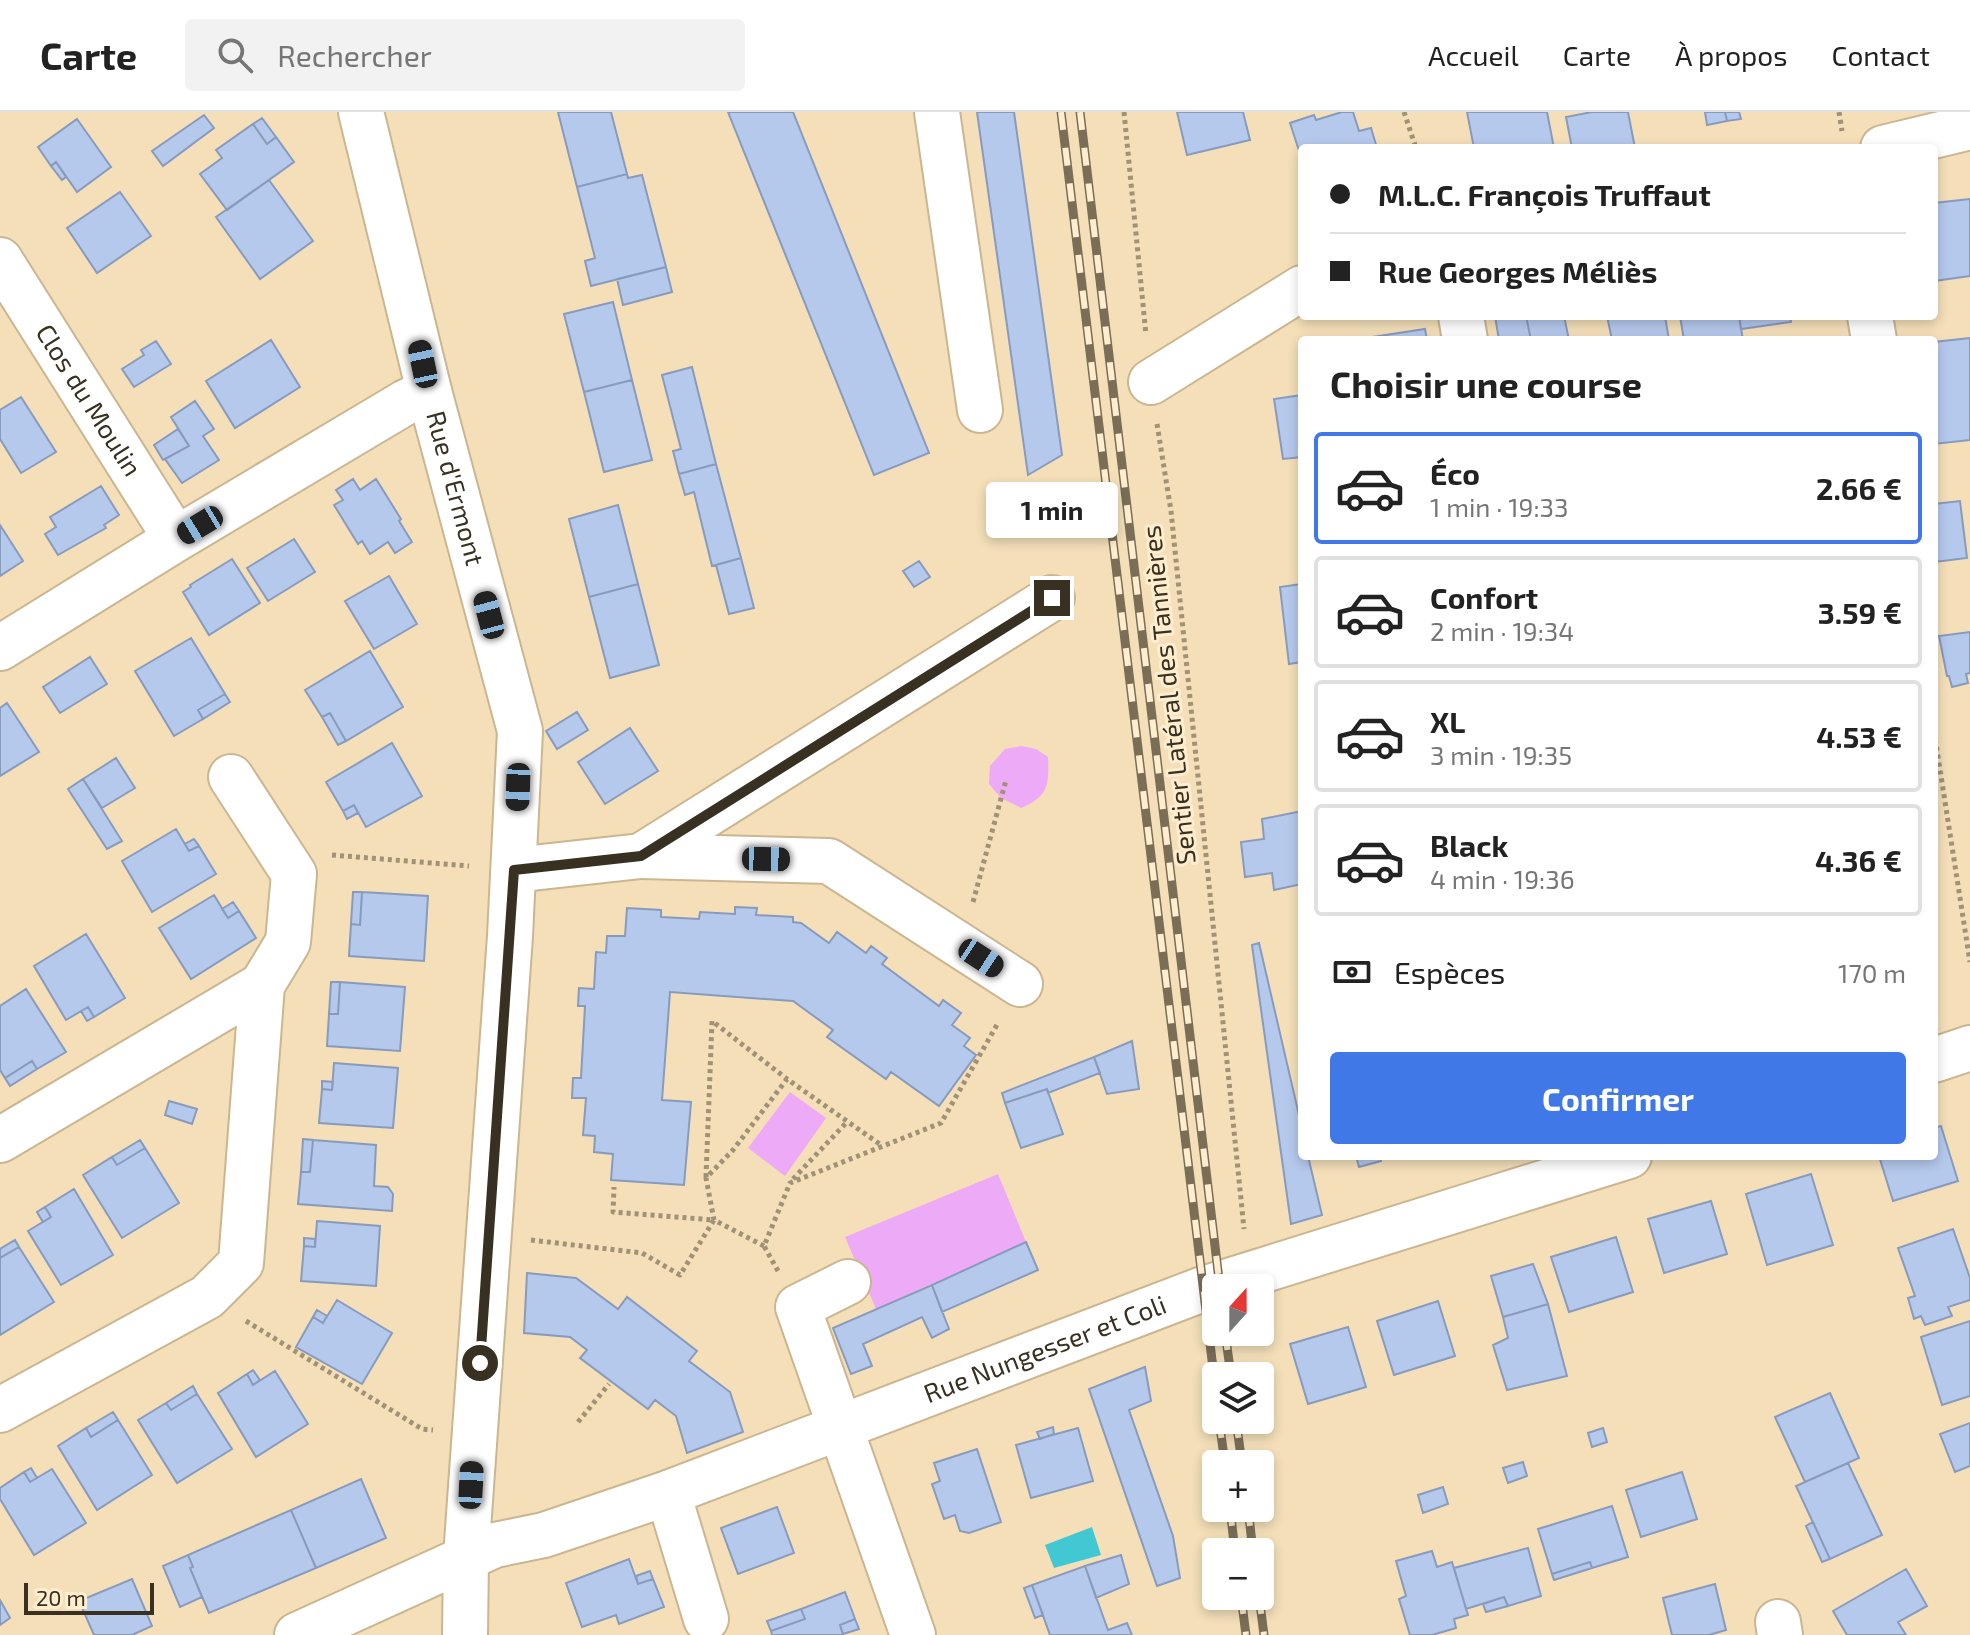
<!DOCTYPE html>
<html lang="fr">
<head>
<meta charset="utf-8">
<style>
  :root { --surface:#fff; --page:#f2f2f2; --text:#222; --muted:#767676; --line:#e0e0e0; --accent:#4178e8 }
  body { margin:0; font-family:"Exo 2",sans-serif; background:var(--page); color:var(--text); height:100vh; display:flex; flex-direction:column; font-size:30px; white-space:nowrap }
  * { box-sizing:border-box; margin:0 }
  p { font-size:26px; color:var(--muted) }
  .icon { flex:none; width:44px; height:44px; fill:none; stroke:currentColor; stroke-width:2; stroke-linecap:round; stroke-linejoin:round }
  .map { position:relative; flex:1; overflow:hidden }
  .drawer { position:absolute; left:1298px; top:224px; width:640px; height:824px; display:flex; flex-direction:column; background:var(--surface); border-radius:8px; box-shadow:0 4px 12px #0003 }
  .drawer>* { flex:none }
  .banner { position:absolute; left:1298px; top:32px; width:640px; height:176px; border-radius:8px; box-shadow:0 4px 12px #0003; display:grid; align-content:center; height:176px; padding:0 32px; background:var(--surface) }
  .needle { width:52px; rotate:21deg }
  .controls { position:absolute; left:1202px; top:1162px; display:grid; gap:16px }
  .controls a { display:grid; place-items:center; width:72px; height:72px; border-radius:8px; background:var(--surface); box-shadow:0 4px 12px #0003; font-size:40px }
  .scale { position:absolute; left:24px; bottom:20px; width:130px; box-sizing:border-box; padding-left:8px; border:4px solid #383021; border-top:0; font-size:22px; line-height:28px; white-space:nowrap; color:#383021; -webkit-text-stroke:6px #feedce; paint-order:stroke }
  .end { position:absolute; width:36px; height:36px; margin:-18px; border:10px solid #383021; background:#fff; box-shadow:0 0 0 4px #fff }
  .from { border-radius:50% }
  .bubble { position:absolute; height:56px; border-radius:8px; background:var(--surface); box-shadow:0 4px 12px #0003; font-size:26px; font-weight:700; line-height:56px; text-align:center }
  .car { position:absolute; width:24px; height:48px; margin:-24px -12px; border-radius:10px; box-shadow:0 0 6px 2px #0007; background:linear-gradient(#222 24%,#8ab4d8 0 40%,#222 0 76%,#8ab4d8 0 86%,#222 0) }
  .banner b { display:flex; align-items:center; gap:28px; height:76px; font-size:30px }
  .banner b+b { border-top:2px solid var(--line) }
  .banner i { width:20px; height:20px; background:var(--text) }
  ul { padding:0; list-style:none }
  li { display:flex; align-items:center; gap:24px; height:112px; margin:0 16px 12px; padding:0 16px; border:4px solid var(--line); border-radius:8px }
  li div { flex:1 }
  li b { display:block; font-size:30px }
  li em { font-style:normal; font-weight:700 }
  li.selected { border-color:var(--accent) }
  li>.icon { width:72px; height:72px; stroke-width:1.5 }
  h2 { padding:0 32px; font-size:36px; line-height:96px }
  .pay { display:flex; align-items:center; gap:20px; height:88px; padding:0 32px; font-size:30px }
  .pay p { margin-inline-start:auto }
  .cta { display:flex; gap:16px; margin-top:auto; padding:16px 32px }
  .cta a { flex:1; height:92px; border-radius:8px; background:var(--accent); color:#fff; font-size:32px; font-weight:700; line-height:92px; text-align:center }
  header { display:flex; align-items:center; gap:48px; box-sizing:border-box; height:112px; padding:0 40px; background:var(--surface); border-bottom:2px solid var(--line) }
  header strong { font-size:38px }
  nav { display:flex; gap:44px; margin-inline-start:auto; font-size:28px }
  .search { width:560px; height:72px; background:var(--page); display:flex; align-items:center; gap:20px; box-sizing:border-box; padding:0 28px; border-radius:8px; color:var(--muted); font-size:30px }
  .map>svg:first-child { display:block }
</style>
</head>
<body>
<header>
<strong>Carte</strong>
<div class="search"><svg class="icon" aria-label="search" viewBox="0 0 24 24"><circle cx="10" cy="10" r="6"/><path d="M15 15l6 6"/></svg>Rechercher</div>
<nav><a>Accueil</a><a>Carte</a><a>À propos</a><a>Contact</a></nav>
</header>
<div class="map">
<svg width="1970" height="1523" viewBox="0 0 1970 1523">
  <rect width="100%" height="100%" fill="#f4dfb9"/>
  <path fill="#edaaf6" d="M1022,634l14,3 12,8c1,27 1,40 -27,51l-20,-10 -12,-14 1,-18 15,-17z
    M790,980l36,26 -41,58 -37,-28z
    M998,1062l28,68 -150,67 -31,-72z"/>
  <path fill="#42c8d2" d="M1092,1415l9,28 -47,13 -9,-23z"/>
  <path fill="#b5c9ed" stroke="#889bbd" stroke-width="2" d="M558,0h53l16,62 -50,13z
    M728,0h65l136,341 -55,22z
    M977,0h37l48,343 -34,20z
    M1177,0h66l7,28 -63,15z
    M1342,0h11l6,19 12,-3 6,20h-75v12l-12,-37 24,-8 2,5z
    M1467,0h80l7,36h-80z
    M1592,0h36l7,36h-63l-6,-31z
    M1705,0h20l2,9 -20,4z
    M1725,0h14l2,7 -14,2z
    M204,3l10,13 -51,38 -11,-15z
    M262,6l14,19 -9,7 -14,-20z
    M77,7l34,48 -34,25 -21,-30 -5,4 -13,-19z
    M253,12l14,20 9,-7 18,25 -67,48 -27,-36 22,-16 -6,-8z
    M56,50l10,15 -4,3 -11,-14z
    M627,62l1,4 14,-3 24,92 -75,19 -6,-25 10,-3 -18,-71z
    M269,68l44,61 -53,38 -44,-62z
    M120,80l31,44 -54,37 -30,-45z
    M1970,87v77l-36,5v-78z
    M666,155l6,25 -49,13 -6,-26z
    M613,190l19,78 -48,12 -20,-78z
    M1495,204h31l5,24h-32z
    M1526,204h38l5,24h-38z
    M1607,204h58l4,24h-57z
    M1680,204h59l4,24h-59z
    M1739,204h51l1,6 -50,7z
    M1425,217l2,11h-74z
    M1970,226v102l-36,4v-102z
    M271,228l29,47 -65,41 -29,-47z
    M156,229l15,23 -37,23 -12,-18 22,-14 -3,-5z
    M692,255l24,97 -37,10 -6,-23 8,-2 -19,-74z
    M632,268l20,80 -48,12 -20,-80z
    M1302,283v62l-19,2 -9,-60z
    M21,285l35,55 -35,21 -21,-34v-29z
    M195,289l19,28 -11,7 16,24 -37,23 -17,-24 24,-13 -18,-29z
    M178,317l11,17 -26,14 -9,-15z
    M716,352l25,94 -29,8 -18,-74 -9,3 -6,-21z
    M353,367l7,11 16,-11 25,40 -2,2 13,21 -17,11 -7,-11 -18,12 -8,-13 -4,3 -24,-39 9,-5 -7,-10z
    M101,374l18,29 -15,10 2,3 -48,27 -13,-21 11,-7 -6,-10z
    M1960,389l7,57 -33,4v-58z
    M618,393l20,79 -49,13 -20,-78z
    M0,413l23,36 -23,15z
    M294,427l21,33 -47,29 -21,-33z
    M741,446l13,50 -25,6 -13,-49z
    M232,447l28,44 -51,32 -26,-43 8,-5 -1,-2z
    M919,449l11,16 -16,10 -11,-16z
    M389,464l28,48 -43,25 -29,-48z
    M638,472l21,81 -49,13 -21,-81z
    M1302,472v78l-13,2 -9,-77z
    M1970,520v41l-4,1 2,9 -16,4 -3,-11h-2l-8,-40z
    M191,526l34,56 -27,16 5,9 -29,17 -39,-65z
    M370,539l33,56 -57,34 -16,-28 -8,4 -17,-27z
    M90,545l17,27 -47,29 -17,-26z
    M225,582l5,8 -27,17 -5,-9z
    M7,591l32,49 -39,24v-68z
    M577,600l11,18 -31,19 -11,-18z
    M330,601l16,28 -8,4 -16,-28z
    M630,616l28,43 -53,33 -27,-42z
    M392,631l30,53 -56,31 -12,-22 -11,6 -17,-29z
    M116,646l19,30 -33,20 -19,-29z
    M83,667l39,62 -15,8 -39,-60z
    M354,693l4,8 -11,6 -4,-8z
    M1302,699v73l-28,6 -2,-17 -27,4 -4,-35 23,-3 -2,-20z
    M176,717l13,22 10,-5 17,28 -64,38 -30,-51z
    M194,727l5,7 -10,5 -4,-7z
    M353,780h9l-2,33 -9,-1z
    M362,780l66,4 -4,65 -75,-5 2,-32 9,1z
    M214,783l14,23 11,-7 17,27 -65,41 -32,-51z
    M233,790l6,9 -11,7 -6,-9z
    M735,795l22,1 -1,7 37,2v5l8,1 28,20 8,-11 29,21 5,-7 16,12 -5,6 57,42 4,-6 18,13 -9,12 18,13 -6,8 12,9 -37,51 -48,-34 -5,7 -59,-42 6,-7 -40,-29 -123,-9 -8,108 29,2 -7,83 -73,-5 2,-26 -19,-2 1,-16 -12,-1 3,-37h-14l1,-20h8l4,-72h-7l1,-18 15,1 2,-37 10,1 1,-17h18l2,-28 34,2v7l38,2 1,-7 35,2z
    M86,822l39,64 -31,19 -6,-10 -22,13 -32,-54z
    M1259,831l43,185v28h6l14,59 -31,9 -39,-279z
    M331,870h9l-2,32h-9z
    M340,870l65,5 -5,64 -73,-5 2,-32h9z
    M26,877l40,63 -29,17 -5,-8 -27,17 -5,-8v-64z
    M88,895l6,10 -7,4 -6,-10z
    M1132,929l7,48 -32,5 -13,-37z
    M1094,945l6,16 -52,20 -1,-4 -42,14 -3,-10z
    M32,949l5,8 -27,17 -5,-8z
    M334,951l64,5 -5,60 -74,-5 3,-34 10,1z
    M322,969l11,1 -1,8 -10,-1z
    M1047,977l16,45 -42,14 -16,-45z
    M169,989l28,8 -5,15 -27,-9z
    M1941,1014l17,55 -65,20 -14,-45h55v-28z
    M303,1027l10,1 -3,32h-9z
    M140,1028l5,8 -28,17 -5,-8z
    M313,1028l63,5 -2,41 14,1 5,7 -1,17 -94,-7 3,-32h9z
    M145,1036l34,55 -57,35 -39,-63 29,-18 5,8z
    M1356,1044h23l2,5 -22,6z
    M1811,1062l22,71 -66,20 -21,-71z
    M74,1077l39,66 -52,30 -33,-54 23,-14 -6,-10z
    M1711,1089l16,53 -63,19 -16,-54z
    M45,1095l6,10 -8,5 -6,-10z
    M317,1109l63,5 -4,60 -75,-5 3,-35 11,1z
    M1953,1117l17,49v22l-22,7 4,9 -27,9 -4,-9 -7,3 -6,-21 7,-2 -17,-48z
    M1616,1125l17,55 -64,20 -18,-55z
    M304,1126l11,1v8l-11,-1z
    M15,1128l4,7 -19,11v-9z
    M1026,1130l12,28 -96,42 -10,-27z
    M19,1135l35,55 -54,33v-77z
    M1533,1152l15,40 -45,13 -12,-41z
    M527,1161l49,5 42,31 9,-12 70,54 -8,10 41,31 13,40 -56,21 -11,-37 -21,-16 -7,9 -68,-51 7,-8 -17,-13 -46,-4z
    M932,1173l17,44 -17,9 -10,-21 -59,27 9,22 -21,8 -18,-46z
    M337,1188l55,33 -30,51 -66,-37 17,-30 10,6z
    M1438,1189l17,55 -61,19 -17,-54z
    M1548,1192l19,72 -60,14 -14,-45 15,-7 -5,-21z
    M317,1198l10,6 -4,7 -10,-6z
    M1970,1209v75l-28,9 -21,-68z
    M1348,1215l18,60 -58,17 -18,-60z
    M1145,1255l6,34 -22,9 44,126 7,42 -23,8 -68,-197z
    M253,1258l7,10 -7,5 -6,-11z
    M275,1259l33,53 -52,33 -38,-64 29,-19 6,11z
    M193,1274l4,8 -26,16 -5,-7z
    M1830,1281l29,65 -54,24 -30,-65z
    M197,1282l35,55 -55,34 -39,-63 28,-17 5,7z
    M113,1300l5,8 -27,17 -5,-9z
    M118,1308l34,55 -55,35 -39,-64 28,-18 5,9z
    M1970,1311v43l-15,6 -15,-38z
    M1053,1315l1,7 -14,5 -3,-7z
    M1078,1316l15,53 -62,17 -15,-53z
    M1603,1316l4,14 -15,5 -4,-14z
    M977,1337l24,73 -32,11 -9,-2 -5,-16 -11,4 -12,-35 8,-3 -6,-18z
    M1523,1350l4,14 -19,7 -5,-15z
    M1848,1351l34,72 -52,24 -34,-73z
    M31,1356l6,10 -7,4 -6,-10z
    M52,1357l34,54 -52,32 -34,-56v-11l24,-16 6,10z
    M1682,1360l15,47 -56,18 -15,-47z
    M361,1367l25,59 -70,30 -25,-58z
    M1443,1375l5,17 -25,9 -5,-18z
    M1612,1394l16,51 -36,11 -2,-6 -38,12 -14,-45z
    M777,1395l17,46 -56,21 -17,-46z
    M291,1398l25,58 -107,45 -19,-45 3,-1 -5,-12z
    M1813,1410l17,37 -8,3 -16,-36z
    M1528,1436l13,48 -33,10 -4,-9 -38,12 -12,-41z
    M1432,1439l5,16 15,-5 16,53 -14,4 2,9 -24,7h-22l-11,-36 7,-3 -10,-35z
    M188,1443l5,12 -3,1 12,29 -22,10 -17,-41z
    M1121,1443l8,29 -33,14 -11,-32z
    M629,1447l9,25 15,-5 11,28 -45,17 -3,-9 -34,12 -16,-44z
    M1590,1450l2,6 -38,12 -2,-6z
    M1085,1454l23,64 19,-7 5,12h-82l-18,-50z
    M1906,1457l21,37 -29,16 8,13h-59l-14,-24z
    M650,1459l3,8 -15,5 -2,-8z
    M132,1467l20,47 -20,9h-38l-15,-34z
    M1715,1472l11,46 -17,5h-37l-9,-37z
    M1032,1473l11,30 -8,3 -11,-30z
    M845,1480l10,27 -15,6 3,10h-71l-1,-4 34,-12 -4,-10z
    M1504,1485l4,9 -22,6 -3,-8z
    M0,1488l10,18 -10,7z
    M801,1497l4,10 -34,12 -4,-10z
    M855,1507l4,10 -16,5 -3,-9z"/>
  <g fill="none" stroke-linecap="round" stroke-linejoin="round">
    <g stroke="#cab691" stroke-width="48">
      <g id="minor">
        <path id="s1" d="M361,0l68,279 91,340 -10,205 -44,621 -1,78"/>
        <path d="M937,0l43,298"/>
        <path d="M1883,36l87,-21"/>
        <path id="s2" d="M0,148l176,279"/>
        <path d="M1461,204l4,24"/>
        <path d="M1870,204l4,24"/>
        <path d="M1151,270l151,-94"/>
        <path d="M0,536l176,-109 230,-137 23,-11"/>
        <path d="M641,744l188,5 191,123"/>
        <path d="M514,758l127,-14 411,-258"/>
        <path d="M1934,948l36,-12"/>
        <path d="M0,1028l262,-155"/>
        <path d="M848,1170l-50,25 115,328"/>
        <path d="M0,1298l207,-113 34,-34 21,-278 26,-43 6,-68 -63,-97"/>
        <path d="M668,1381l38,126"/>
        <path d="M1778,1510l2,13"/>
        <path id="s3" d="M297,1523l198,-90 49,-10 124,-42 535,-204 426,-133"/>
      </g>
    </g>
    <path stroke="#a19276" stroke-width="5" stroke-dasharray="4 4" stroke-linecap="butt" d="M1124,0l22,223
      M1404,0l12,36
      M1839,0l3,19
      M1157,312l14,87 73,718
      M1934,619l36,231
      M332,743l137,11
      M973,790l33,-122
      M706,1065l6,-156 75,58
      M793,1067l54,-57
      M531,1128l111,13 38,22 34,-55 -101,-8 1,-25
      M764,1134l-50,-26 -8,-42 27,-28 54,-71 94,66
      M778,1159l-14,-25 26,-63 151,-60 57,-100
      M246,1209l176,108 11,1
      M578,1310l31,-38"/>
    <use href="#minor" stroke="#fff" stroke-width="44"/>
    <g stroke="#7a6e57" stroke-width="9">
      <path id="rail" d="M1061,0l155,1281
        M1080,0l140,1176
        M1225,1220l6,44
        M1219,1308l6,44
        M1236,1308l6,44
        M1230,1396l5,44
        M1248,1396l5,44
        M1241,1484l5,39
        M1259,1484l5,39"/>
    </g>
    <use href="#rail" stroke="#feedce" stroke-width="6" stroke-dasharray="18" stroke-linecap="butt"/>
  </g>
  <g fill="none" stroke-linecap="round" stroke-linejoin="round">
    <path stroke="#383021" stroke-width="10" d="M480,1251l34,-493 127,-14 411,-258"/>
  </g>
  <g text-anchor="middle" stroke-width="6" stroke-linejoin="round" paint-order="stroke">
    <g font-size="26" fill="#383021" stroke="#feedce">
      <text dy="9" stroke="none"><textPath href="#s2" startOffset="166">Clos du Moulin</textPath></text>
      <text dy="9" stroke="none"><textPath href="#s1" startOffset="388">Rue d'Ermont</textPath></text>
      <text transform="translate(1169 583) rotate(-96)" y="9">Sentier Latéral des Tannières</text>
      <text dy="9" stroke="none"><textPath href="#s3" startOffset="802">Rue Nungesser et Coli</textPath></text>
    </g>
  </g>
</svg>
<div class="controls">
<a><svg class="needle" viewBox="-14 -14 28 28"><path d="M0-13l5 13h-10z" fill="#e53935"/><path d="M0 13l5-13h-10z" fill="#767676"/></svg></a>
<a><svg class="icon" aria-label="layers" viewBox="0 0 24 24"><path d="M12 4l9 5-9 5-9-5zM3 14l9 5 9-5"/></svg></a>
<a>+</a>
<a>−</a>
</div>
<div class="scale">20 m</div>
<i class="end from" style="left:480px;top:1251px"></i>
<i class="end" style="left:1052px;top:486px"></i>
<div class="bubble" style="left:986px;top:370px;width:132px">1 min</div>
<i class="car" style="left:423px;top:252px;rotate:348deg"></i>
<i class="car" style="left:200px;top:413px;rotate:239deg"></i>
<i class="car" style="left:489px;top:503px;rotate:345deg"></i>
<i class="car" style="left:518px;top:675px;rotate:182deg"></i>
<i class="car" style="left:766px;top:747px;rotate:91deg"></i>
<i class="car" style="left:981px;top:846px;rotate:123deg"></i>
<i class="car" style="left:471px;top:1373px;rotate:3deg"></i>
<div class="banner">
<b><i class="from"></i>M.L.C. François Truffaut</b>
<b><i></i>Rue Georges Méliès</b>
</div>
<section class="drawer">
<h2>Choisir une course</h2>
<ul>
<li class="selected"><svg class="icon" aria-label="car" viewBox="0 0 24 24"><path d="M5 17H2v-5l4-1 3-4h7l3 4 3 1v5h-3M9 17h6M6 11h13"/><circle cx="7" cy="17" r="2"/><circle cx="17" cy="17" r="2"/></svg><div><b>Éco</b><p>1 min · 19:33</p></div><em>2.66 €</em></li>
<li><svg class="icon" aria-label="car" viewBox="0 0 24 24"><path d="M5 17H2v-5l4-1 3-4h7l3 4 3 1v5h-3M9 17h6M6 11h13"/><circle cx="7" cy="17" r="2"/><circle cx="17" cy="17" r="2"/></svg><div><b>Confort</b><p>2 min · 19:34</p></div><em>3.59 €</em></li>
<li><svg class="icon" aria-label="car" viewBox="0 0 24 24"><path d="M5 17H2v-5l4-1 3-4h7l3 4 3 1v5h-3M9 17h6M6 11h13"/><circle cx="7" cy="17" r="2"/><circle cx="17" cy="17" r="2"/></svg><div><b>XL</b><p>3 min · 19:35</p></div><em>4.53 €</em></li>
<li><svg class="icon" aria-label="car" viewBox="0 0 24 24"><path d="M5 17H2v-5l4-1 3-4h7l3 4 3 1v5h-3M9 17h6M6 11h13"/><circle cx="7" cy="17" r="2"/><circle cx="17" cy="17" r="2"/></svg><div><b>Black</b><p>4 min · 19:36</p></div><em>4.36 €</em></li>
</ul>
<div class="pay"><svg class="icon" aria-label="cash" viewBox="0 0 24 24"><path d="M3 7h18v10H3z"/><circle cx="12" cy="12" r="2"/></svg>Espèces<p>170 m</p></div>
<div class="cta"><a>Confirmer</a></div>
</section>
</div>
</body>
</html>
